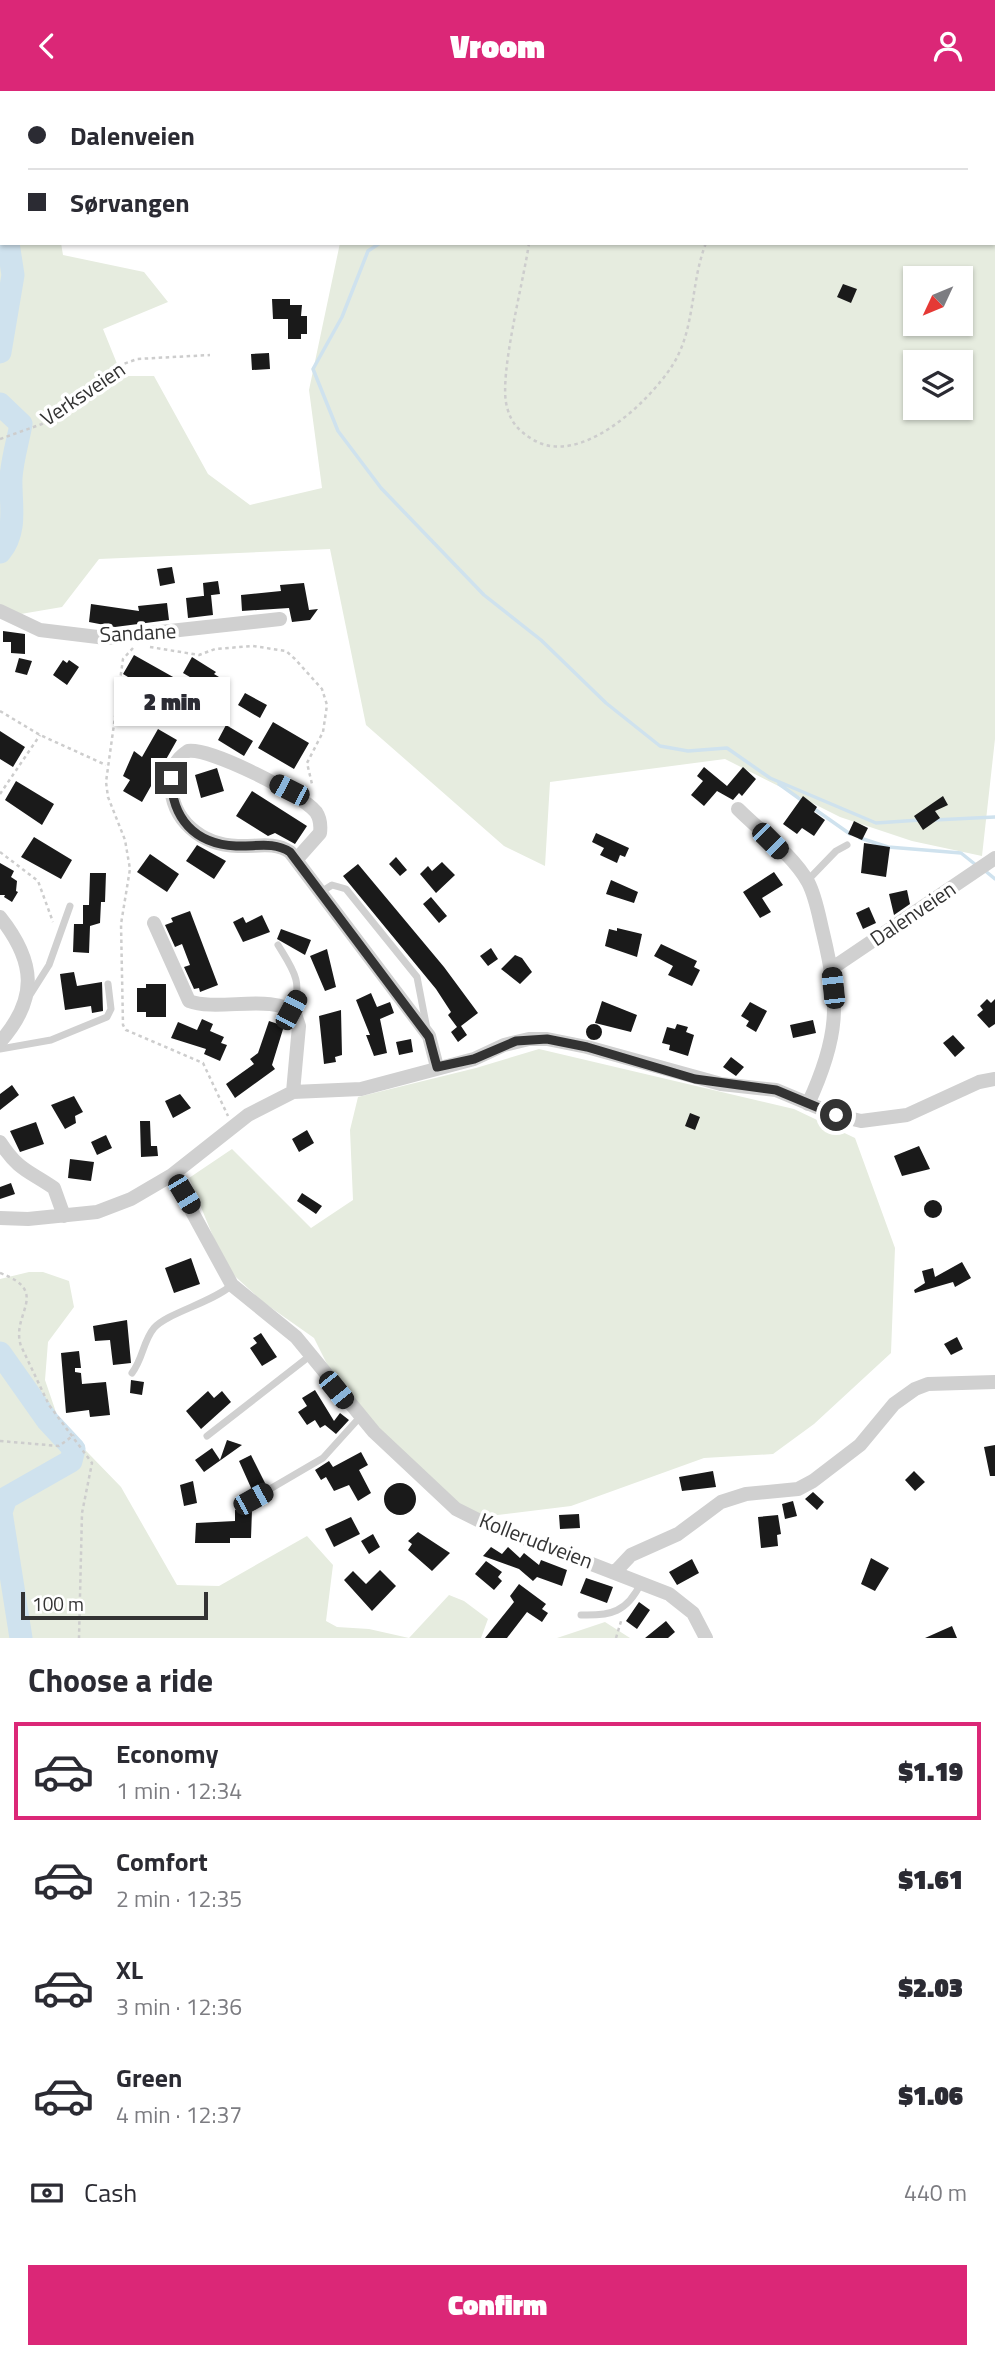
<!DOCTYPE html>
<html lang="en">
<head>
<meta charset="utf-8">
<style>
  :root { --surface:#fff; --page:#f7f7f7; --text:#2b2b33; --muted:#7c7c81; --line:#e1e1e2; --accent:#db2777 }
  body { margin:0; font-family:"Titillium Web",sans-serif; background:var(--page); color:var(--text); height:100vh; display:flex; flex-direction:column; font-size:26px; white-space:nowrap }
  * { box-sizing:border-box; margin:0 }
  p { font-size:23px; color:var(--muted) }
  .icon { flex:none; width:38px; height:38px; fill:none; stroke:currentColor; stroke-width:2; stroke-linecap:round; stroke-linejoin:round }
  .map { position:relative; height:1547px; overflow:hidden }
  .panel { display:flex; flex-direction:column; background:var(--surface); flex:1 }
  .panel>* { flex:none }
  .guide { position:absolute; left:0px; top:0px; width:996px; height:154px; box-shadow:0 2px 5px #0004; display:grid; align-content:center; height:154px; padding:0 28px; background:var(--surface) }
  .needle { width:46px; rotate:226deg }
  .tools { position:absolute; left:903px; top:175px; display:grid; gap:14px }
  .tools a { display:grid; place-items:center; width:70px; height:70px; border-radius:0px; background:var(--surface); box-shadow:0 2px 5px #0004; font-size:35px }
  .scale { position:absolute; left:21px; bottom:18px; width:187px; box-sizing:border-box; padding-left:7px; border:4px solid #333; border-top:0; font-size:19px; line-height:24px; white-space:nowrap; color:#333; -webkit-text-stroke:5px #fff; paint-order:stroke }
  .end { position:absolute; width:32px; height:32px; margin:-16px; border:9px solid #333; background:#fff; box-shadow:0 0 0 4px #fff }
  .from { border-radius:50% }
  .bubble { position:absolute; height:49px; border-radius:0px; background:var(--surface); box-shadow:0 2px 5px #0004; font-size:23px; font-weight:800; line-height:49px; text-align:center }
  .car { position:absolute; width:21px; height:42px; margin:-21px -10px; border-radius:9px; box-shadow:0 0 5px 2px #0007; background:linear-gradient(#222 24%,#8ab4d8 0 40%,#222 0 76%,#8ab4d8 0 86%,#222 0) }
  .guide b { display:flex; align-items:center; gap:24px; height:66px; font-size:26px }
  .guide b+b { border-top:2px solid var(--line) }
  .guide i { width:18px; height:18px; background:var(--text) }
  ul { padding:0; list-style:none }
  li { display:flex; align-items:center; gap:21px; height:98px; margin:0 14px 10px; padding:0 14px; border:4px solid transparent; border-radius:0px }
  li div { flex:1 }
  li b { display:block; font-size:26px }
  li em { font-style:normal; font-weight:800 }
  li.current { border-color:var(--accent) }
  li>.icon { width:63px; height:63px; stroke-width:1.5 }
  h2 { padding:0 28px; font-size:32px; line-height:84px }
  .pay { display:flex; align-items:center; gap:18px; height:77px; padding:0 28px; font-size:26px }
  .pay p { margin-inline-start:auto }
  .primary-button { display:flex; gap:14px; margin-top:auto; padding:14px 28px }
  .primary-button a { flex:1; height:80px; border-radius:0px; background:var(--accent); color:#fff; font-size:28px; font-weight:800; line-height:80px; text-align:center }
  header { display:flex; justify-content:space-between; align-items:center; height:91px; padding:0 28px; background:var(--accent); color:#fff; font-size:32px; font-weight:800 }
  .map>svg:first-child { display:block }
</style>
</head>
<body>
<header><svg class="icon" aria-label="back" viewBox="0 0 24 24"><path d="M15 5l-7 7 7 7"/></svg>Vroom<svg class="icon" aria-label="person" viewBox="0 0 24 24"><circle cx="12" cy="8" r="4"/><path d="M4 21q1-7 8-7t8 7"/></svg></header>
<div class="map">
<svg width="995" height="1547" viewBox="0 0 995 1547">
  <rect width="100%" height="100%" fill="#fff"/>
  <path fill="#e6ecdf" fill-rule="evenodd" d="M0,0l28,2h-26v150h59l2,12 81,17 24,30 -65,27 19,47h32l54,98 42,31 72,-17 -13,-98 31,-147h654v-150h-499l3,-2h497v648l-13,117 -70,-15 -72,-24 -115,-58 -175,23 -5,84 -41,-20 -138,-121 -36,-176 -231,10 -37,48 -53,9 -9,-5zM915,187h46v46h-46zM915,271h46v46h-46z
    M278,0h203l-203,2z
    M539,958l255,60 61,29 40,110 -4,105 -77,71 -41,30 -69,4 -133,48 -98,12 -68,-59 -75,-89 -16,-32 -51,-36 -37,-34 -37,-90 43,-29 79,79 42,-28 -3,-70 8,-33 118,-29z
    M29,1181h14l26,9 5,26 -26,35 -3,38 15,44 61,63 56,98 42,1 88,-50 26,29 -7,56 11,6 32,2 40,9 40,-43 15,6 24,18 -7,19h-481v-359z
    M605,1531l25,16h-73z"/>
  <g fill="none" stroke-linecap="round" stroke-linejoin="round">
    <path stroke="#cfe2ee" stroke-width="3.5" d="M380,152l-12,8 -26,66 -29,52 25,62 43,57 103,107 57,45 65,63 54,43 28,5 39,-3 43,30 106,45 44,-3
      M779,693l25,18
      M813,717l37,26
      M934,729l61,-3
      M860,747l28,9 73,6 15,12
      M983,778l12,10"/>
    <path stroke="#cfe2ee" stroke-width="23" d="M2,16v7
      M0,261l13,-77 -5,-32
      M0,313l21,20c-3,17 -9,36 -10,54 -1,25 7,52 -11,74
      M0,1262l48,68 26,28 -3,12 -65,37 -5,14 20,126"/>
  </g>
  <path fill="#1a1a1a" d="M843,193l14,5 -6,14 -14,-6z
    M272,208h18v6h12l-1,11h6v18h-6v5h-13v-20h-15z
    M269,262l1,16 -18,1 -1,-16z
    M172,476l3,16 -15,3 -3,-17z
    M218,490l2,13 -16,2 -1,-13z
    M304,492l5,27 9,-1 -8,11 -18,2 -3,-14 -47,3 -1,-16 40,-4 -1,-6z
    M211,504l2,20 -25,3 -2,-20z
    M167,512l2,17 -54,7 -26,-5 2,-18 48,7 -1,-5z
    M3,540l22,3v20l-14,-1v-11h-8z
    M134,564l48,27 -13,18 -6,-3 -16,26 -13,-8 9,-14 -21,-12 6,-12 -5,-3z
    M192,566l24,15 -2,2 5,3 -5,9 -5,-3 -2,4 -24,-14z
    M19,567l13,3 -5,14 -12,-3z
    M63,569l4,3 2,-3 10,7 -12,18 -14,-10z
    M245,602l22,12 -7,13 -22,-13z
    M273,631l36,21 -15,26 -36,-21z
    M226,634l27,16 -9,15 -26,-16z
    M158,638l19,11 -35,62 -19,-11 7,-11 -7,-4 11,-25 8,6z
    M0,640l25,16 -12,20 -13,-8z
    M704,676l23,19 16,-19 13,12 -14,17 -3,-3 -6,7 -16,-9 -13,15 -13,-11 12,-14 -6,-5z
    M217,677l7,23 -23,7 -6,-23z
    M16,690l38,23 -12,21 -37,-25z
    M252,700l55,35 -12,18 -20,-11 -7,3 -32,-20z
    M803,705l14,11 -3,5 11,8 -11,16 -12,-8 -5,6 -14,-10z
    M943,705l5,9 -13,6 5,7 -17,12 -9,-14z
    M854,730l14,7 -6,12 -14,-6z
    M596,742l33,15 -4,9 -5,-2 -3,8 -17,-8 4,-7 -12,-6z
    M34,746l38,23 -11,19 -40,-22z
    M864,752l26,4 -4,30 -25,-4z
    M197,754l29,16 -12,18 -28,-18z
    M150,763l29,20 -12,18 -30,-20z
    M396,766l11,13 -7,6 -11,-12z
    M442,771l13,13 -19,18 -16,-19 8,-8 4,5z
    M0,772l14,8 -3,6 6,4 -1,10 2,1 -6,10 -8,-5 1,-2h-5z
    M358,773l86,103 34,46 -17,13 6,9 -9,7 -7,-10 6,-5 -9,-12 3,-3 -15,-23 -93,-113z
    M774,781l9,13 -21,13 9,14 -11,6 -17,-26z
    M90,782h16l-1,29h-4l-1,21 -10,3 -1,27 -16,-1 1,-28h9v-19h6z
    M611,789l27,12 -4,11 -28,-9z
    M907,799l3,14 -16,11 -5,-21z
    M431,806l16,19 -8,7 -16,-19z
    M869,816l7,16 -13,6 -7,-16z
    M190,820l28,74 -18,7 -1,-4 -5,1 -10,-22 6,-2 -8,-21 -7,3 -10,-22 8,-3 -2,-4z
    M262,824l8,17 -27,10 -10,-20 10,-5 3,6z
    M617,837l25,6 -5,23 -32,-11 4,-17 8,2z
    M281,838l30,11 -6,15 -28,-16z
    M661,853l36,17 -3,6 6,3 -8,16 -24,-11 5,-9 -19,-10z
    M491,857l7,11 -10,7 -8,-10z
    M327,858l9,38 -11,4 -15,-35z
    M515,864l7,3 10,14 -12,12 -19,-15z
    M74,881l3,14 25,-4 1,29 -11,2 -1,-7 -26,4 -5,-36z
    M146,893h20v33h-20v-5h-9v-24h9z
    M371,902l6,14 13,-5 4,11 -14,6 7,34 -13,3 -8,-21h4l-14,-35z
    M987,908l4,4 4,-4v25l-6,4 -12,-13 6,-5 -3,-4z
    M602,910l35,14 -6,17 -36,-9z
    M750,911l17,9 -11,21 -10,-6 3,-5 -8,-5z
    M341,919l1,45 -7,2 1,5 -12,2 -5,-48z
    M202,928l11,5 -3,7 14,6 -3,6 6,2 -7,16 -16,-7 2,-5 -35,-11 7,-16 19,8z
    M813,929l3,13 -23,5 -3,-13z
    M269,930l15,5 -12,39 3,4 -40,29 -9,-14 28,-20 -4,-5 8,-6z
    M677,933l11,3 -2,5 8,3 -6,21 -19,-6 1,-5 -8,-2 5,-16 8,2z
    M586 941a8 8 0 1 1 16 0a8 8 0 1 1-16 0Z
    M953,944l12,13 -10,9 -12,-14z
    M411,948l2,13 -14,3 -3,-13z
    M731,966l13,10 -8,9 -13,-9z
    M12,994l7,10 -19,15v-16z
    M180,1003l11,14 -18,10 -8,-17z
    M74,1005l9,16 -8,4 1,7 -11,6 -14,-24z
    M690,1022l10,4 -5,13 -10,-4z
    M140,1030h10l1,25h6l1,10 -17,1z
    M36,1031l8,22 -24,8 -10,-21z
    M307,1039l7,13 -15,9 -7,-13z
    M106,1044l6,13 -15,7 -6,-13z
    M919,1055l11,23 -28,7 -8,-20z
    M70,1068l24,3 -3,19 -23,-3z
    M11,1092l4,11 -15,5v-12z
    M302,1102l20,13 -6,8 -19,-13z
    M924 1118a9 9 0 1 1 18 0a9 9 0 1 1-18 0Z
    M191,1167l9,26 -26,9 -9,-25z
    M962,1171l9,16 -16,9 -2,-5 -38,11 -1,-3 11,-7 -3,-12 11,-3 2,9z
    M127,1229l4,43 -18,2 -3,-25 -15,1 -2,-15z
    M261,1242l16,24 -15,9 -12,-18 7,-5 -4,-5z
    M957,1246l6,12 -12,6 -7,-11z
    M79,1260l2,17h-6v4l6,1 1,11 24,-2 4,33 -20,2 -1,-7 -23,3 -5,-60z
    M131,1289l13,2 -2,13 -12,-2z
    M315,1299l19,31 6,-8 9,7 -13,14 -11,-9 -5,3 -5,-8 -8,5 -9,-13 9,-6 -5,-8z
    M208,1300l6,7 8,-7 9,11 -30,27 -15,-18z
    M227,1349l15,5 -38,27 -9,-12 17,-12 8,12z
    M995,1354v31h-5l-6,-29z
    M361,1361l7,13 -9,5 12,23 -13,8 -9,-16 -15,6 -8,-14 -5,3 -6,-10 14,-9 4,6z
    M251,1364l14,28 -13,7 -13,-29z
    M713,1380l3,16 -34,4 -3,-14z
    M914,1380l11,11 -10,9 -10,-11z
    M193,1390l4,22 -13,3 -4,-21z
    M384 1408a16 16 0 1 1 32 0a16 16 0 1 1-32 0Z
    M813,1401l11,10 -7,8 -12,-11z
    M793,1410l4,15 -12,3 -3,-15z
    M235,1419h17l-1,28h-21v5h-35l1,-20 39,-2z
    M579,1423l1,14 -20,1 -1,-14z
    M778,1424l3,19 -4,1 1,11 -17,2 -3,-31z
    M351,1426l9,17 -26,13 -9,-18z
    M418,1441l32,21 -18,18 -24,-21 4,-6 -4,-3z
    M373,1443l7,13 -11,7 -8,-13z
    M491,1456l11,7 6,-7 12,11 4,-5 15,12 2,-5 26,10 -5,16 -25,-9 -4,4 -14,-12 -36,-13z
    M871,1467l18,10 -14,23 -14,-7z
    M692,1468l7,14 -22,12 -8,-13z
    M486,1470l16,11 -4,5 4,4 -8,9 -19,-16z
    M380,1479l16,16 -24,25 -28,-31 9,-9 13,13z
    M586,1487l27,9 -6,16 -27,-10z
    M519,1493l27,20 -4,5 6,4 -6,9 -15,-10 -20,26h-22l29,-36 -4,-6z
    M639,1511l11,8 -13,19 -11,-8z
    M666,1530l9,11 -7,6h-23z
    M952,1535l5,12h-32z"/>
  <g fill="none" stroke-linecap="round" stroke-linejoin="round">
    <path stroke="#cdcdcd" stroke-width="2.5" stroke-dasharray="3.5 3.5" stroke-linecap="butt" d="M505,0l1,2
      M527,2l1,-2
      M711,2l1,-2
      M851,2l2,-2
      M529,152c-5,37 -31,134 -22,164 4,16 12,24 25,32 47,30 116,-36 140,-73 24,-37 18,-83 34,-123
      M0,348l42,-15 79,-59 16,-6 73,-4
      M150,556l49,8 16,-6 38,-3 33,5 9,8 27,30 5,16 -4,27 -16,31 5,21
      M133,557l-10,11 -17,123 2,15 17,43 5,29 -9,55 2,101 3,5 77,33 25,53
      M0,620l40,24 66,30
      M0,703l40,-59
      M0,761l38,29 15,41
      M0,1182c52,19 10,41 21,73l28,59 43,58 -10,50 -3,125
      M0,1350l59,5 15,-11
      M616,1547l6,-20"/>
    <path stroke="#d0d0d0" stroke-width="7" d="M101,0v2
      M171,0l2,2
      M807,790l29,-30 11,-6
      M321,801l11,-7 14,4 71,88 10,52
      M278,854c14,23 27,39 13,65
      M30,904l19,-30 21,-59
      M0,958l51,-9 56,-23 4,-8 -3,-25
      M132,1282c11,-14 11,-32 22,-45 13,-15 57,-25 78,-43
      M207,1345l104,-81
      M253,1408l70,-41 37,-41
      M581,1524c30,1 46,-3 60,-32"/>
    <path stroke="#d0d0d0" stroke-width="14" d="M0,520l40,19 66,8 174,-19
      M738,718c22,22 55,46 70,73 8,15 11,35 15,51 17,71 16,104 -15,171
      M296,769l24,-27c1,-8 0,-15 -4,-21 -16,-19 -105,-64 -128,-61 -12,8 -17,17 -17,32 0,37 30,62 67,63 18,1 36,-5 52,6l139,184 8,31
      M0,826c35,44 39,81 0,125
      M154,832l35,78c28,11 86,-8 106,13l4,12 -6,66
      M831,878l164,-111
      M0,1051c19,29 28,28 54,46l10,28
      M172,1084l60,110 64,52 78,95 82,77 22,11 191,74 24,19 13,25
      M0,1127l28,1 69,-7 34,-13 41,-24 76,-60 45,-23 68,-3 113,-30 30,-14 25,-6h18l40,8 134,37 55,6 60,25 25,6 46,-6 72,-33 16,-3
      M615,1481l16,-17 47,-21 43,-32 25,-8 52,-5 15,-8 47,-36 34,-41 21,-15 13,-5 67,-2"/>
  </g>
  <g fill="none" stroke-linecap="round" stroke-linejoin="round">
    <path stroke="#333" stroke-width="9" d="M171,687c1,40 23,66 65,68 19,1 37,-5 54,6l139,185 8,30 37,-8 42,-18 31,-2 40,8 108,32 81,11 60,25"/>
  </g>
  <g text-anchor="middle" stroke-width="7" stroke-linejoin="round" paint-order="stroke">
    <g font-size="21" fill="#333" stroke="#fff">
      <text transform="translate(83 303) rotate(-34)" y="7">Verksveien</text>
      <text transform="translate(138 542) rotate(-3)" y="7">Sandane</text>
      <text transform="translate(913 823) rotate(-34)" y="7">Dalenveien</text>
      <text transform="translate(536 1450) rotate(21)" y="7">Kollerudveien</text>
    </g>
  </g>
</svg>
<div class="tools">
<a><svg class="needle" viewBox="-14 -14 28 28"><path d="M0-13l5 13h-10z" fill="#e53935"/><path d="M0 13l5-13h-10z" fill="#7c7c81"/></svg></a>
<a><svg class="icon" aria-label="layers" viewBox="0 0 24 24"><path d="M12 4l9 5-9 5-9-5zM3 14l9 5 9-5"/></svg></a>
</div>
<div class="scale">100 m</div>
<i class="end from" style="left:836px;top:1024px"></i>
<i class="end" style="left:171px;top:687px"></i>
<div class="bubble" style="left:114px;top:586px;width:116px">2 min</div>
<i class="car" style="left:289px;top:699px;rotate:297deg"></i>
<i class="car" style="left:770px;top:750px;rotate:135deg"></i>
<i class="car" style="left:833px;top:897px;rotate:354deg"></i>
<i class="car" style="left:291px;top:919px;rotate:28deg"></i>
<i class="car" style="left:184px;top:1103px;rotate:149deg"></i>
<i class="car" style="left:336px;top:1299px;rotate:141deg"></i>
<i class="car" style="left:253px;top:1408px;rotate:61deg"></i>
<div class="guide">
<b><i class="from"></i>Dalenveien</b>
<b><i></i>Sørvangen</b>
</div>
</div>
<section class="panel">
<h2>Choose a ride</h2>
<ul>
<li class="current"><svg class="icon" aria-label="car" viewBox="0 0 24 24"><path d="M5 17H2v-5l4-1 3-4h7l3 4 3 1v5h-3M9 17h6M6 11h13"/><circle cx="7" cy="17" r="2"/><circle cx="17" cy="17" r="2"/></svg><div><b>Economy</b><p>1 min · 12:34</p></div><em>$1.19</em></li>
<li><svg class="icon" aria-label="car" viewBox="0 0 24 24"><path d="M5 17H2v-5l4-1 3-4h7l3 4 3 1v5h-3M9 17h6M6 11h13"/><circle cx="7" cy="17" r="2"/><circle cx="17" cy="17" r="2"/></svg><div><b>Comfort</b><p>2 min · 12:35</p></div><em>$1.61</em></li>
<li><svg class="icon" aria-label="car" viewBox="0 0 24 24"><path d="M5 17H2v-5l4-1 3-4h7l3 4 3 1v5h-3M9 17h6M6 11h13"/><circle cx="7" cy="17" r="2"/><circle cx="17" cy="17" r="2"/></svg><div><b>XL</b><p>3 min · 12:36</p></div><em>$2.03</em></li>
<li><svg class="icon" aria-label="car" viewBox="0 0 24 24"><path d="M5 17H2v-5l4-1 3-4h7l3 4 3 1v5h-3M9 17h6M6 11h13"/><circle cx="7" cy="17" r="2"/><circle cx="17" cy="17" r="2"/></svg><div><b>Green</b><p>4 min · 12:37</p></div><em>$1.06</em></li>
</ul>
<div class="pay"><svg class="icon" aria-label="cash" viewBox="0 0 24 24"><path d="M3 7h18v10H3z"/><circle cx="12" cy="12" r="2"/></svg>Cash<p>440 m</p></div>
<div class="primary-button"><a>Confirm</a></div>
</section>
</body>
</html>
